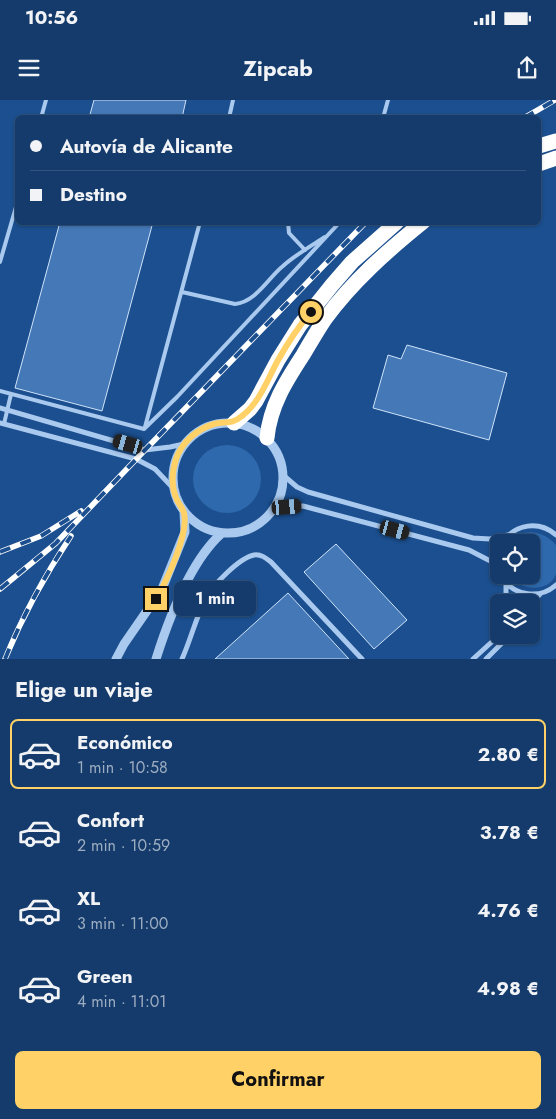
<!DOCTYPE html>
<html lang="es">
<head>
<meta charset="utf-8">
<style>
  :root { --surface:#143b6b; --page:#214673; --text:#f1f3f6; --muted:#9dadc1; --line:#33557e; --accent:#ffd166 }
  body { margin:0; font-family:Jost,sans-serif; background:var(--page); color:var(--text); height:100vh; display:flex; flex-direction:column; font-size:19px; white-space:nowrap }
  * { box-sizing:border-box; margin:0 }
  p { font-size:16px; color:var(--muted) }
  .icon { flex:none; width:28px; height:28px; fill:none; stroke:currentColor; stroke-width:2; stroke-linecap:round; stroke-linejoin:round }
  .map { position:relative; height:559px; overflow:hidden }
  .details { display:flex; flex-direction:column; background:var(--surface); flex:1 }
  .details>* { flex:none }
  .top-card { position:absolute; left:15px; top:15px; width:526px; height:110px; border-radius:8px; box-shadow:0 1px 4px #0004,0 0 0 1px var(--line); display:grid; align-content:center; height:110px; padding:0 15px; background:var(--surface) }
  .fabs { position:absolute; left:490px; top:434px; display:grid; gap:10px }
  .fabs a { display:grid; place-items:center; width:50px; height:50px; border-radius:8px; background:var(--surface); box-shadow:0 1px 4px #0004,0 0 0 1px var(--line); font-size:25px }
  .end { position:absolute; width:22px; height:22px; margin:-11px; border:6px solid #ffd166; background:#111; box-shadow:0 0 0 2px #111 }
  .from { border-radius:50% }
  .bubble { position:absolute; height:35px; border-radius:8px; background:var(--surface); box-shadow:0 1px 4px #0004,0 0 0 1px var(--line); font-size:16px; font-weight:700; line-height:35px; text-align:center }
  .car { position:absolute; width:15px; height:30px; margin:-15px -8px; border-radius:6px; box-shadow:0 0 4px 1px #0007; background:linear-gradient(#222 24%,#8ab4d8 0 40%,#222 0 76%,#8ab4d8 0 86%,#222 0) }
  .top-card b { display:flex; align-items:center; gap:18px; height:48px; font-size:19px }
  .top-card b+b { border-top:1px solid var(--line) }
  .top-card i { width:12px; height:12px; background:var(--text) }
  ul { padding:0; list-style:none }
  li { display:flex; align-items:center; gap:15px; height:70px; margin:0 10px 8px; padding:0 5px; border:2px solid transparent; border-radius:8px }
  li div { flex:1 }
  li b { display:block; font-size:19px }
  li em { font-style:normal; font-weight:700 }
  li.selected { border-color:var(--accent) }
  li>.icon { width:45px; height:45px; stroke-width:1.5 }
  h2 { padding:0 15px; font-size:22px; line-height:60px }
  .primary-button { display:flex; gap:10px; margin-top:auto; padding:10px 15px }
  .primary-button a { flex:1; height:58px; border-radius:8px; background:var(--accent); color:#111; font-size:20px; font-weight:700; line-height:58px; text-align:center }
  .status { display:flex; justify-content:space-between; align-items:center; height:35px; padding:0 25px; background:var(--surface); direction:ltr }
  .status svg { height:14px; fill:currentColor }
  header { display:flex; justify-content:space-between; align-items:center; height:65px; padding:0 15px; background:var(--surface); font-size:22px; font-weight:700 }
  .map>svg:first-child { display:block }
</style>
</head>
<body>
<div class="status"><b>10:56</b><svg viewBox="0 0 49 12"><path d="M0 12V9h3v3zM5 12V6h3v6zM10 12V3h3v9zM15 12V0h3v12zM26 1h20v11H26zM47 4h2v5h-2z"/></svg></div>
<header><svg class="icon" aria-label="menu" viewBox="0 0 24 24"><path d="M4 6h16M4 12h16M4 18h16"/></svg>Zipcab<svg class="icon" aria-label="share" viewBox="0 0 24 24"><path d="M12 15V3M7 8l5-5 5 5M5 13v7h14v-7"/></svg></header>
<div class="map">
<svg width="556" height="559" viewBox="0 0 556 559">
  <rect width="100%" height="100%" fill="#1b4f8f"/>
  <path fill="#2e69ad" d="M193 379a34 34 0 1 1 68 0a34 34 0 1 1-68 0Z
    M532,432c11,2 17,5 24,13 0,8 0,21 0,29 -7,20 -38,16 -48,1h23v-33h-21l13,-9z"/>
  <path fill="#4478b7" stroke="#cfe3fa" d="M94,0h92l-4,18h-93z
    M60,122h93l-51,189 -87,-23z
    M407,245l100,28 -18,67 -116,-32 15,-53 13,4z
    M336,444l71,76 -33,29 -70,-77z
    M288,493l61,66h-134z"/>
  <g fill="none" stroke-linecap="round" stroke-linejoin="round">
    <path stroke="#a9c9ee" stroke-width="4" d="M41,18l5,-18
      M229,18l4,-18
      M383,18l5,-18
      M288,122l1,11 16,17
      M0,162l18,-62
      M182,192l53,12c21,-2 33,-26 48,-38 12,-11 28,-20 42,-29
      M0,291l144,38
      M4,324l7,-30
      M145,327l55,-205
      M144,329l33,-32 163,-175"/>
    <path stroke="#a9c9ee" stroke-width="5" d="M0,308l145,42 25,-3 14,-3
      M0,323l136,36 19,10 18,19
      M283,375l14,12 11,5 165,46 17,1 18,-4
      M270,414l17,-7 16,-1 166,44 29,15
      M503,442c12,-18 36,-22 53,-7
      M498,467l1,-15
      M501,475c11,21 38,25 55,10
      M506,502v-19
      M531,504l9,-10
      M182,559c9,-20 14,-42 24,-61 7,-13 33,-40 48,-43 7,-1 12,3 17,7l91,97
      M473,559l22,-20 4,-6
      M486,559l20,-20 2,-4"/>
    <path stroke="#a9c9ee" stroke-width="9" d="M173 378a55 55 0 1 1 110 0a55 55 0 1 1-110 0Z
      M116,559l8,-15 38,-55 23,-57 -1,-20
      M156,559c13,-41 34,-98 66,-126"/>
    <path stroke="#fff" stroke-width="15" d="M539,46l17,-5
      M539,64l17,-6
      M234,323l16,-14 6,-8 22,-41 22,-35 32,-40 20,-23 45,-40
      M267,338c3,-32 19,-57 36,-83 7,-12 14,-24 22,-36 27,-37 62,-68 98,-97"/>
    <g stroke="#fff" stroke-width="5.5">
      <path id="rail" d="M524,18l31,-18
        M0,452l41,-16 40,-25
        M0,489l56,-46 89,-93 221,-228
        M5,559c18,-44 40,-84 66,-123"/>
    </g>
    <use href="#rail" stroke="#1b4f8f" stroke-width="4" stroke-dasharray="11" stroke-linecap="butt"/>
  </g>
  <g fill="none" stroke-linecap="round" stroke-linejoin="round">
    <path stroke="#ffd166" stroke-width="6" d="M156,499c11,-19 33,-65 28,-86 -1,-4 -5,-9 -7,-13 -6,-13 -5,-28 -1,-41 6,-17 21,-30 38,-35 12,-3 17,1 28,-8 17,-13 25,-35 35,-54 10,-18 21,-35 34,-50"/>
  </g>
</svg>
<div class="fabs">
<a><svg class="icon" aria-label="locate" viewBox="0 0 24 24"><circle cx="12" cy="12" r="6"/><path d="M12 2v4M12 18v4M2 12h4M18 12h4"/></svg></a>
<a><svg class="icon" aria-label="layers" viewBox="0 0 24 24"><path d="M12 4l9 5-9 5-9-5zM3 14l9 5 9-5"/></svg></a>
</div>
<i class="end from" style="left:311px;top:212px"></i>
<i class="end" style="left:156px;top:499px"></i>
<div class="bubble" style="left:174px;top:481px;width:82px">1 min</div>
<i class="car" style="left:128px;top:344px;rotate:286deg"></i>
<i class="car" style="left:287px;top:407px;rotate:86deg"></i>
<i class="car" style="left:395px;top:430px;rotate:105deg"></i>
<div class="top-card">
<b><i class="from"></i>Autovía de Alicante</b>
<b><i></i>Destino</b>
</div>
</div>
<section class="details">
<h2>Elige un viaje</h2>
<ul>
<li class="selected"><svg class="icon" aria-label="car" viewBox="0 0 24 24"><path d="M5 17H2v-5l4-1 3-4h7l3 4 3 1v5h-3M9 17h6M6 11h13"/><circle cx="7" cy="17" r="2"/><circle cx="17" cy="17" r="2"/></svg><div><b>Económico</b><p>1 min · 10:58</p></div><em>2.80 €</em></li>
<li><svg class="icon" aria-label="car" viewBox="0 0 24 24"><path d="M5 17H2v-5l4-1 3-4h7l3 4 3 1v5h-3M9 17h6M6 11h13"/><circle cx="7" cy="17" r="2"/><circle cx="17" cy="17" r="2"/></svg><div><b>Confort</b><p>2 min · 10:59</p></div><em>3.78 €</em></li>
<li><svg class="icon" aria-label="car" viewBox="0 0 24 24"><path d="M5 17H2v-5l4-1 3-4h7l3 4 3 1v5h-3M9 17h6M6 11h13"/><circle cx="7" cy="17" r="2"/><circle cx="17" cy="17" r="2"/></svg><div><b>XL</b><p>3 min · 11:00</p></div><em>4.76 €</em></li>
<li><svg class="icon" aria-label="car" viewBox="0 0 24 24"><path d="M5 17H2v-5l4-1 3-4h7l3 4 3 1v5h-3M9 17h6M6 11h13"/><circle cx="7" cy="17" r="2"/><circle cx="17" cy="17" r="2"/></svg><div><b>Green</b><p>4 min · 11:01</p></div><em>4.98 €</em></li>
</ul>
<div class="primary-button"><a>Confirmar</a></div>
</section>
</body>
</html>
